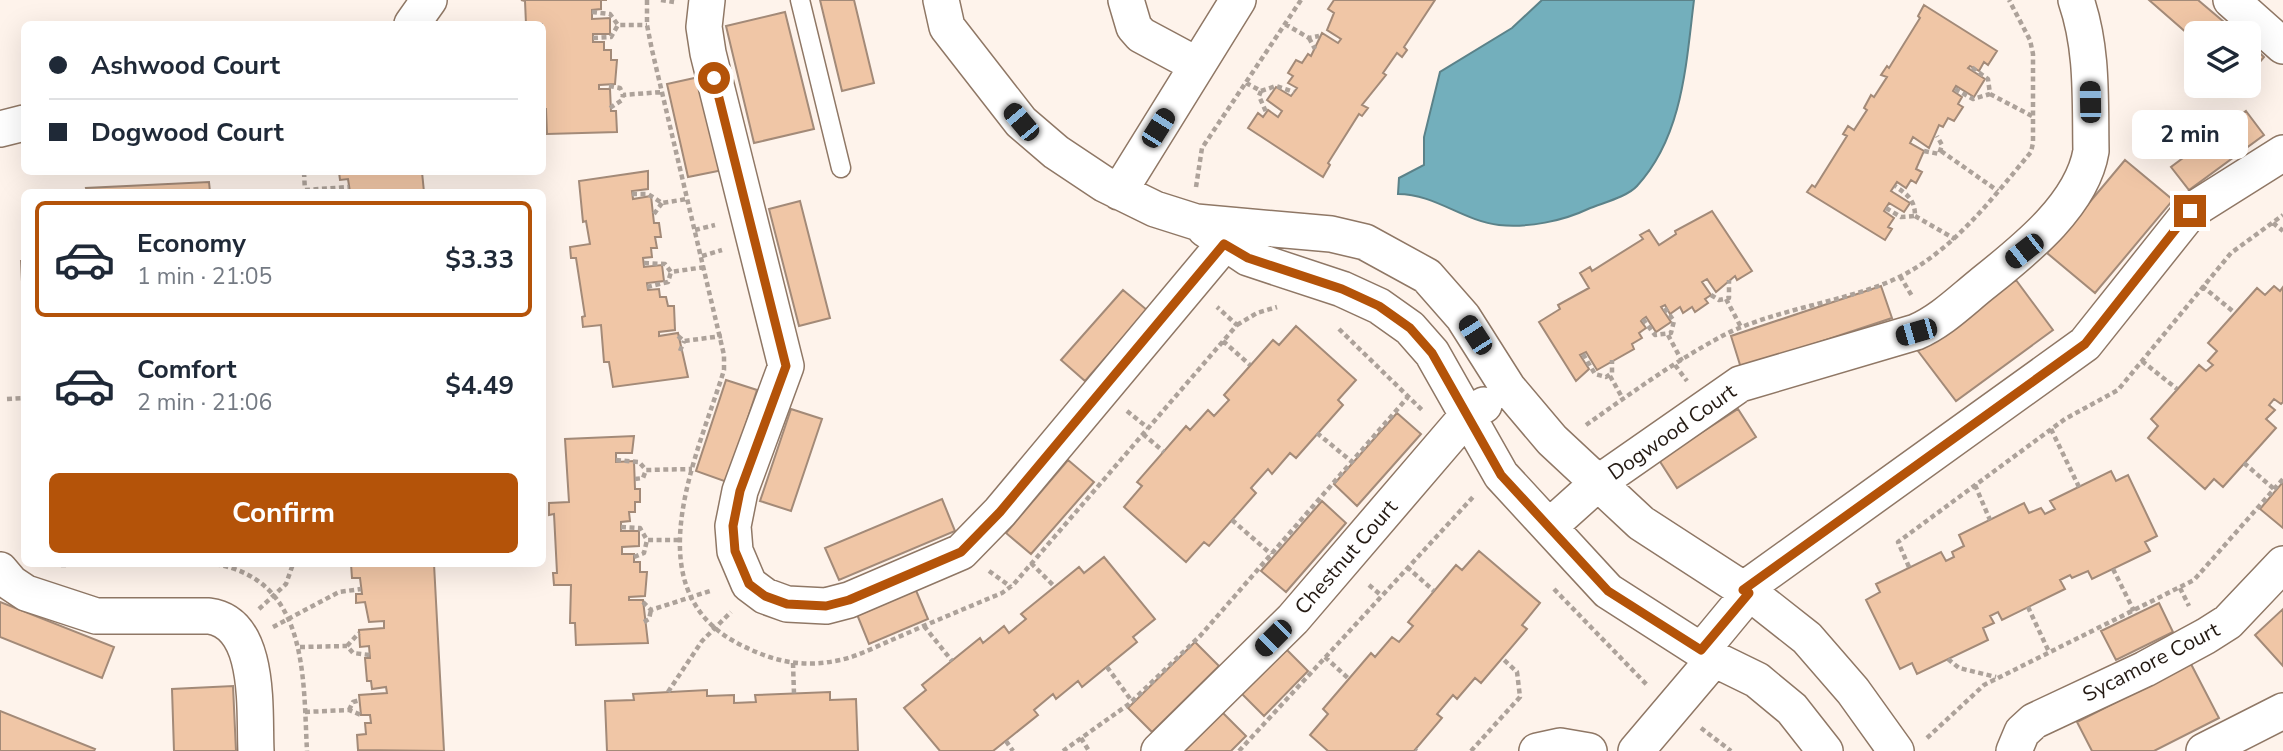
<!DOCTYPE html>
<html lang="en">
<head>
<meta charset="utf-8">
<style>
  :root { --surface:#fff; --page:#f6f6f7; --text:#1f2937; --muted:#747a83; --line:#e0e1e3; --accent:#b45309 }
  body { margin:0; font-family:"Nunito Sans",sans-serif; background:var(--page); color:var(--text); height:100vh; display:flex; flex-direction:column; font-size:26px; white-space:nowrap }
  * { box-sizing:border-box; margin:0 }
  p { font-size:23px; color:var(--muted) }
  .icon { flex:none; width:38px; height:38px; fill:none; stroke:currentColor; stroke-width:2; stroke-linecap:round; stroke-linejoin:round }
  .map { position:relative; flex:1; overflow:hidden }
  .sheet { position:absolute; left:21px; top:189px; width:525px; height:378px; display:flex; flex-direction:column; background:var(--surface); border-radius:10px; box-shadow:0 7px 28px #0002 }
  .sheet>* { flex:none }
  .guide { position:absolute; left:21px; top:21px; width:525px; height:154px; border-radius:10px; box-shadow:0 7px 28px #0002; display:grid; align-content:center; height:154px; padding:0 28px; background:var(--surface) }
  .tools { position:absolute; left:2184px; top:21px; display:grid; gap:14px }
  .tools a { display:grid; place-items:center; width:77px; height:77px; border-radius:10px; background:var(--surface); box-shadow:0 7px 28px #0002; font-size:35px }
  .end { position:absolute; width:32px; height:32px; margin:-16px; border:9px solid #b45309; background:#fff; box-shadow:0 0 0 4px #fff }
  .from { border-radius:50% }
  .bubble { position:absolute; height:49px; border-radius:10px; background:var(--surface); box-shadow:0 7px 28px #0002; font-size:23px; font-weight:700; line-height:49px; text-align:center }
  .car { position:absolute; width:21px; height:42px; margin:-21px -10px; border-radius:9px; box-shadow:0 0 5px 2px #0007; background:linear-gradient(#222 24%,#8ab4d8 0 40%,#222 0 76%,#8ab4d8 0 86%,#222 0) }
  .guide b { display:flex; align-items:center; gap:24px; height:66px; font-size:26px }
  .guide b+b { border-top:2px solid var(--line) }
  .guide i { width:18px; height:18px; background:var(--text) }
  ul { padding:12px 0 0; list-style:none }
  li { display:flex; align-items:center; gap:21px; height:116px; margin:0 14px 10px; padding:0 14px; border:4px solid transparent; border-radius:10px }
  li div { flex:1 }
  li b { display:block; font-size:26px }
  li em { font-style:normal; font-weight:700 }
  li.current { border-color:var(--accent) }
  li>.icon { width:63px; height:63px; stroke-width:1.5 }
  .cta { display:flex; gap:14px; margin-top:auto; padding:14px 28px }
  .cta a { flex:1; height:80px; border-radius:10px; background:var(--accent); color:#fff; font-size:28px; font-weight:700; line-height:80px; text-align:center }
  .map>svg:first-child { display:block }
</style>
</head>
<body>
<div class="map">
<svg width="2283" height="751" viewBox="0 0 2283 751">
  <rect width="100%" height="100%" fill="#fef3eb"/>
  <path fill="#73afbc" stroke="#5b8289" stroke-width="2" d="M1542,0h152c-8,64 -11,136 -57,186 -10,11 -35,17 -49,23 -25,12 -60,19 -89,16 -36,-4 -64,-31 -101,-31l1,-16 25,-13v-28l16,-65 72,-44z"/>
  <path fill="#f0c6a6" stroke="#a38a78" stroke-width="2" d="M521,0h86h-6v9l-9,1v9l18,-1v16h-17v8h11v8h7v10h6l-2,24 -16,1v4h11l1,22h5l1,21 -70,2 -1,-25h-4v-85h-16l-1,-23z
    M820,0h34l20,83 -32,8z
    M1334,0h101l-31,47 3,3 -5,7 -5,-4 -14,20 3,2 -24,30 6,3 -6,8 -3,-2 -31,49 2,2 -7,12 -75,-49 10,-15 5,4 5,-7 10,7 4,-6 -15,-11 9,-13 15,9 6,-8 -9,-5 5,-7 -5,-3 8,-13 6,3 6,-9 3,2 11,-23 16,10 3,-4 -14,-9 7,-17 -6,-4z
    M2149,0h49l39,33h-41v8z
    M1924,5l73,46 -9,14 -4,-3 -5,9 -9,-5 -2,2 17,11 -11,18 -18,-11 -3,5 9,6 -4,7 5,3 -9,14 -6,-3 -5,9 -4,-2 -10,23 -16,-11 -3,6 14,8 -8,18 6,3 -6,11 -5,-3 -5,8 -9,-6 -6,9 19,12 -6,9 -15,-9 -5,8 10,7 -6,9 4,2 -7,11 -78,-48 5,-7 3,2 32,-51 -4,-2 5,-8 6,4 13,-20 -3,-2 7,-13 3,2 13,-20 -6,-2 6,-9 2,2 31,-50 -2,-2z
    M785,12l29,117 -60,14 -28,-117z
    M2249,43l15,14 -15,18z
    M699,77l24,93 -35,7 -21,-93z
    M2246,111l18,24 -75,55 -18,-23z
    M2125,160l48,40 -78,93 -48,-40z
    M648,171v18l-16,2 1,8 18,-3 3,27h5l2,14h-6l2,11h-6l1,9 -9,1 1,9 18,-2 2,16 -17,2 1,7 11,-1 1,8h6l2,9h6l1,24 -16,2v4l19,-3 10,44 -75,10 -4,-25h-5l-3,-37 -18,2 -1,-10 3,-1 -9,-58h-5l-1,-11 20,-3 -4,-23 -3,1 -4,-41z
    M339,172h83l2,20h-74l-2,-13 -8,1z
    M209,182l1,10h-123l-1,-4z
    M800,201l30,117 -31,8 -30,-117z
    M1712,211l40,60 -15,9 -2,-4 -19,16 -9,-13 -5,3 9,13 -6,4 3,4 -13,9 -3,-5 -9,6 -3,-6 -10,7 -5,-9 -4,2 10,15 -15,10 -10,-15 -3,2 -2,2 5,7 -7,5 3,5 -10,6 2,5 -37,21 -11,-18 -6,3 9,14 -13,12 -37,-59 21,-13 -2,-4 31,-17 -9,-15 10,-6 2,4 51,-32 -3,-4 9,-5 10,15 17,-11 -1,-3z
    M21,261h3v63z
    M2016,280l37,50 -97,71 -38,-50z
    M1881,286l11,32 -151,50 -10,-32z
    M2274,286l6,5 3,-4v115l-2,2 -7,-5 -5,6 6,5 -9,9 10,9 -53,59 -9,-8 -9,10 -57,-51 10,-12 -7,-7 48,-54 7,6 7,-6 -5,-4 9,-10 -9,-8 49,-55 8,7z
    M1123,290l24,20 -62,71 -24,-21z
    M1296,326l60,54 -18,20 5,5 -47,53 -6,-5 -18,21 -4,-5 -17,19 5,5 -47,53 -5,-4 -18,20 -62,-55 18,-21 -5,-4 49,-56 4,4 18,-20 6,6 15,-16 -5,-5 49,-55 6,5z
    M726,380l31,10 -30,92 -31,-11z
    M791,409l31,10 -31,92 -31,-10z
    M1738,409l18,28 -79,51 -18,-28z
    M1397,413l24,21 -64,72 -23,-22z
    M634,436l-2,17h-16v9l18,-1 1,28h5v13h-5v10h-6l1,9 -9,1v9h18v15l-17,1v7h12v8h6v10h7l-2,24 -16,1v3h14l5,43 -72,2 -1,-22h-5l1,-38h-17l-1,-12h4l-3,-59 -5,1v-12l20,-1 -4,-63z
    M1068,460l26,22 -63,72 -25,-21z
    M2111,471l5,10 12,-6 29,61 -12,6 5,9 -58,28 -4,-8 -16,7 -2,-3 -10,5 5,9 -63,31 -4,-8 -8,4 4,7 -11,5 5,12 -71,34 -5,-11 -12,6 -34,-69 14,-8 -4,-8 65,-32 5,9 8,-4 -2,-5 12,-6 -5,-11 65,-32 5,10 12,-5 4,6 10,-5 -5,-8z
    M2283,482v46l-23,-19z
    M942,499l13,32 -116,49 -14,-32z
    M1322,501l24,22 -60,69 -25,-21z
    M1479,551l61,52 -18,22 5,4 -46,54 -6,-5 -18,21 -4,-4 -16,19 5,4 -28,33h-86l-18,-16 18,-21 -5,-5 48,-56 4,4 17,-20 7,5 14,-16 -5,-4 48,-57 6,5z
    M1104,557l51,62 -22,18 4,5 -55,45 -4,-6 -22,18 -3,-5 -19,16 4,5 -45,36h-53l-36,-43 22,-18 -4,-5 58,-47 3,5 21,-17 5,7 17,-14 -5,-5 58,-47 5,6z
    M351,564h83l10,187 -86,-1 -1,-15 9,-1 -1,-11h6l-1,-8h-9l-2,-20 28,-2 -1,-6 -14,2 -1,-8h-4l-2,-23h5l-1,-12 -9,1 -1,-17 25,-2v-7l-15,1 -4,-20 -9,1v-9h6l-2,-16h-8z
    M915,588l13,31 -59,25 -13,-32z
    M0,602l114,45 -12,31 -102,-41z
    M2159,603l14,29 -57,28 -15,-29z
    M2283,609v57l-28,-31z
    M1195,642l24,24 -67,66 -24,-24z
    M1285,648l23,23 -44,45 -23,-23z
    M2191,664l28,54 -65,33h-62l-15,-29z
    M233,686l3,65h-62l-2,-62z
    M707,690v6l27,-1v8l22,-1 -1,-7 75,-3v8l26,-1 2,52h-251l-2,-50 29,-1 -1,-6z
    M0,711l95,38 -1,2h-94z
    M1222,712l24,24 -15,15h-48z"/>
  <g fill="none" stroke-linecap="round" stroke-linejoin="round">
    <g stroke="#8f7765" stroke-width="21">
      <path id="lane" d="M800,0l41,168"/>
    </g>
    <g stroke="#8f7765" stroke-width="38">
      <path id="street" d="M707,0l-3,27 4,26 78,313 -46,125 -7,35 2,25 14,33 16,12 22,8 39,2 23,-6 112,-48 39,-40 224,-268
        M941,0l6,27 74,95 35,30 48,32 51,25 41,13 135,12 34,8 62,34 36,41 45,71 44,52 89,83 114,74 52,41 46,53 43,60
        M1126,0l8,27 7,8 56,30
        M2231,0l52,46
        M412,24l17,-24
        M0,129l24,-6
        M1119,192l119,-192
        M1205,229l43,29 94,31 37,17 31,22 22,25 69,122 107,116 106,68 43,21 35,29 33,42
        M1549,527l49,-44 142,-99 176,-52c25,-11 44,-30 65,-47 41,-33 101,-79 110,-134 -1,-51 2,-102 -15,-151
        M0,570l11,13 15,10 70,23h113c53,7 45,95 47,135
        M1743,590l342,-246 106,-133 92,-58
        M1701,651l48,-58
        M1159,751l134,-132 174,-203 17,-11
        M1537,751l23,-5 29,5
        M1636,751l78,-92
        M2014,751l8,-19 12,-11 111,-52 61,-33 22,-14 55,-58
        M2204,751l79,-40"/>
    </g>
    <path stroke="#ada29a" stroke-width="4.5" stroke-dasharray="5 3.5" stroke-linecap="butt" d="M647,0v25l5,25 72,305v15c-26,85 -94,222 19,276 32,16 61,22 97,14 19,-4 37,-14 54,-21 36,-16 72,-31 108,-46l11,-8 224,-260 -20,-18
      M661,0l13,2
      M592,12l18,2 8,11h29
      M1285,24l24,14 10,-2
      M593,38l18,-1 7,-12
      M1309,38l6,11
      M1246,83l15,8 15,-5 18,6
      M609,86l11,2 3,7 39,-3
      M1955,89l18,10 17,-5 -2,-15 -18,-13
      M1261,91l-2,5 7,16
      M1990,94l42,22
      M610,108l12,-8 1,-5
      M1924,151l15,3 3,-9 -5,-9
      M1941,151l57,40
      M304,172l1,20
      M1196,187l6,-39 99,-148
      M305,190l44,-3
      M632,194h16l14,9 25,-4
      M1886,208l15,9 14,-1c0,-16 -7,-21 -20,-30
      M654,214l8,-11
      M1915,216l40,23
      M2273,223l10,8
      M695,230l20,-5
      M702,256l20,-6
      M644,263l21,1 6,8 34,-5
      M1900,276l12,20
      M2202,286l33,27
      M647,287l21,-5 3,-10
      M1711,295l8,5 10,-2v-18
      M1726,299l16,30
      M1643,319l12,16 16,-2 3,-12 -11,-15
      M1237,325l20,-12 20,-6
      M1339,329l84,82
      M1668,335l14,26
      M678,336l6,5 38,-5
      M1223,341l27,24
      M680,351l4,-10
      M1583,354l12,20 11,3 6,-4v-13
      M2142,361l35,28
      M23,364l1,2
      M1675,365l12,16
      M1610,376l13,23
      M7,399l17,-1
      M1127,411l21,17
      M1586,425c44,-31 89,-64 138,-90 47,-24 112,-32 162,-52 62,-25 104,-82 145,-131l2,-9v-89l-3,-14 -21,-40
      M2051,429l28,58
      M1317,433l34,28
      M1143,434l21,18
      M616,460l23,2 7,8 46,-1
      M2244,463l30,26
      M635,479l8,-1 3,-8
      M1975,485l15,35
      M1232,520l39,34
      M621,527l19,1 7,12h31
      M634,557l10,-4 3,-13
      M1031,563l24,24
      M215,564c94,16 88,114 92,187
      M61,565l55,-1
      M1407,567l27,24
      M1909,567l-11,-25 167,-123 53,-29 113,-137 52,-38
      M2113,569l21,42
      M989,571l22,16
      M1369,585l13,11
      M2180,588l9,18
      M1554,589l94,97
      M643,602l8,8 62,-20
      M2028,607l21,45
      M259,609l27,-25 7,-20
      M644,622l5,-3 2,-9
      M924,626l28,35
      M273,627l66,-35 22,-3
      M347,646l12,-13
      M300,647l47,-1 6,7 17,2
      M1325,657l24,22
      M1948,659l11,9 37,9
      M793,663l1,31
      M1107,667l24,33
      M668,692l34,-51 29,-29
      M349,710l4,-8 7,-2
      M305,712l44,-2 12,5
      M1701,728l30,23
      M1081,738l8,13
      M1927,738l57,-53 210,-105 89,-101
      M1006,741l7,10
      M1415,750l2,1
      M1063,751l66,-47 71,-68 208,-239
      M1239,751l234,-254
      M1471,751l49,-54 -3,-25 -15,-14"/>
    <use href="#lane" stroke="#fff" stroke-width="18"/>
    <use href="#street" stroke="#fff" stroke-width="35"/>
  </g>
  <g fill="none" stroke-linecap="round" stroke-linejoin="round">
    <path stroke="#b45309" stroke-width="9" d="M714,78l72,288 -46,125 -7,35 2,25 14,33 16,12 22,8 39,2 23,-6 112,-48 39,-40 224,-268 24,14 94,31 37,17 31,22 22,25 69,122 107,116 93,59 48,-57 -6,-3 342,-246 105,-133"/>
  </g>
  <g text-anchor="middle" stroke-width="6" stroke-linejoin="round" paint-order="stroke">
    <g font-size="21" fill="#241a13" stroke="#fff">
      <text transform="translate(1672 432) rotate(-35)" y="7">Dogwood Court</text>
      <text transform="translate(1346 557) rotate(-49)" y="7">Chestnut Court</text>
      <text transform="translate(2151 662) rotate(-27)" y="7">Sycamore Court</text>
    </g>
  </g>
</svg>
<div class="tools">
<a><svg class="icon" aria-label="layers" viewBox="0 0 24 24"><path d="M12 4l9 5-9 5-9-5zM3 14l9 5 9-5"/></svg></a>
</div>
<i class="end from" style="left:714px;top:78px"></i>
<i class="end" style="left:2190px;top:211px"></i>
<div class="bubble" style="left:2132px;top:110px;width:116px">2 min</div>
<i class="car" style="left:2090px;top:102px;rotate:359deg"></i>
<i class="car" style="left:1021px;top:122px;rotate:320deg"></i>
<i class="car" style="left:1158px;top:128px;rotate:32deg"></i>
<i class="car" style="left:2024px;top:251px;rotate:232deg"></i>
<i class="car" style="left:1916px;top:332px;rotate:254deg"></i>
<i class="car" style="left:1475px;top:335px;rotate:327deg"></i>
<i class="car" style="left:1273px;top:638px;rotate:225deg"></i>
<div class="guide">
<b><i class="from"></i>Ashwood Court</b>
<b><i></i>Dogwood Court</b>
</div>
<section class="sheet">
<ul>
<li class="current"><svg class="icon" aria-label="car" viewBox="0 0 24 24"><path d="M5 17H2v-5l4-1 3-4h7l3 4 3 1v5h-3M9 17h6M6 11h13"/><circle cx="7" cy="17" r="2"/><circle cx="17" cy="17" r="2"/></svg><div><b>Economy</b><p>1 min · 21:05</p></div><em>$3.33</em></li>
<li><svg class="icon" aria-label="car" viewBox="0 0 24 24"><path d="M5 17H2v-5l4-1 3-4h7l3 4 3 1v5h-3M9 17h6M6 11h13"/><circle cx="7" cy="17" r="2"/><circle cx="17" cy="17" r="2"/></svg><div><b>Comfort</b><p>2 min · 21:06</p></div><em>$4.49</em></li>
</ul>
<div class="cta"><a>Confirm</a></div>
</section>
</div>
</body>
</html>
